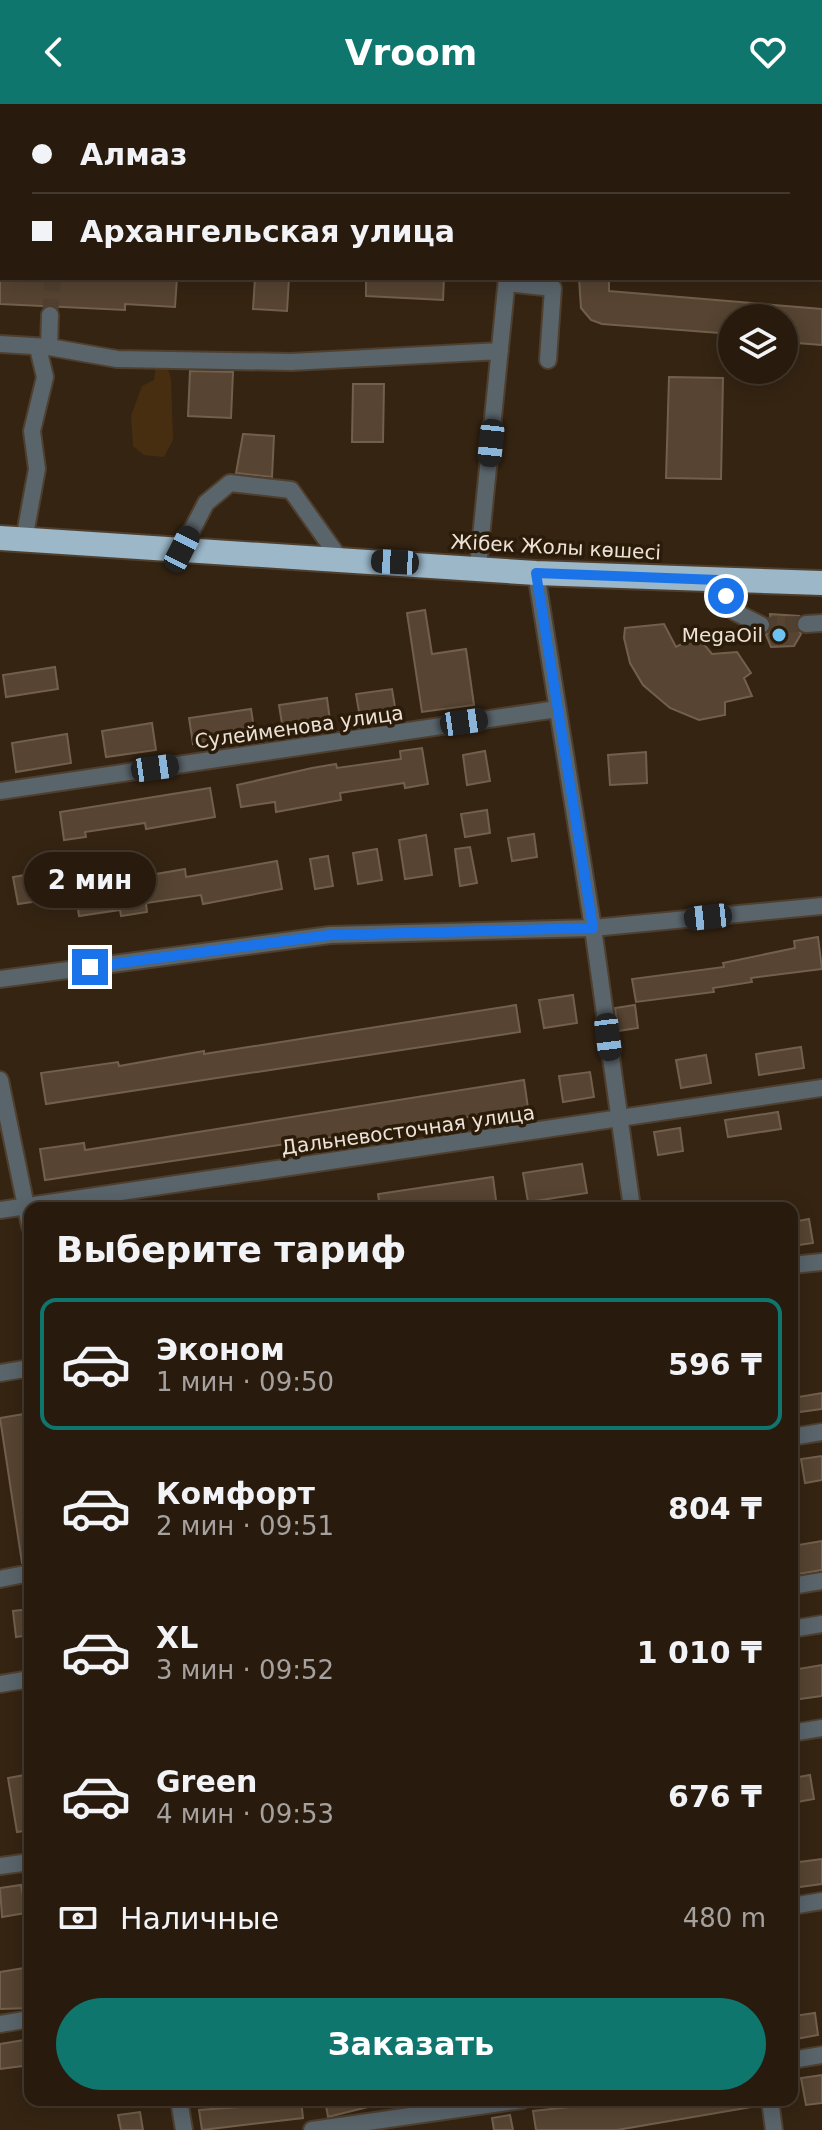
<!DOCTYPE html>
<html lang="ru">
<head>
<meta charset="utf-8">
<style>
  :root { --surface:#281b0e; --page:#302417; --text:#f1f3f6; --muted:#a5a19e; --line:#44392e; --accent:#0f766e }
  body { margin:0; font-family:"DejaVu Sans",sans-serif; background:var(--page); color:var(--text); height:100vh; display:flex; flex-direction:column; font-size:30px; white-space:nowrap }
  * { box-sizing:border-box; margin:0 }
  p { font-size:26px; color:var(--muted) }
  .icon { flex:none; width:44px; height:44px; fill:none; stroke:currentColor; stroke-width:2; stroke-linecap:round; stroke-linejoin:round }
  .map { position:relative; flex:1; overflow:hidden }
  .details { position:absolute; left:24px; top:1098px; width:774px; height:904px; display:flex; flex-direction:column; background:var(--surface); border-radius:16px; box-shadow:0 4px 20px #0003,0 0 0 2px var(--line) }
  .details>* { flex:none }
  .hud { position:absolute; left:0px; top:0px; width:822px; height:176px; box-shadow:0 4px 20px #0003,0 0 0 2px var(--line); display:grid; align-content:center; height:176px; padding:0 32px; background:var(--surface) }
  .buttons { position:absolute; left:718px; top:200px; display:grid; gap:16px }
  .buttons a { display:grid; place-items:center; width:80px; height:80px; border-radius:50%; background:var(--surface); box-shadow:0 4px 20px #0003,0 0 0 2px var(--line); font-size:40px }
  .end { position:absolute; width:36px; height:36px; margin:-18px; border:10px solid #1a73e8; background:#fff; box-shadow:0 0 0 4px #fff }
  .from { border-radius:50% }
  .bubble { position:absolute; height:56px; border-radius:28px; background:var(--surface); box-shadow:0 4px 20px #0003,0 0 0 2px var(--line); font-size:26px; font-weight:600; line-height:56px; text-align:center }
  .car { position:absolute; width:24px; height:48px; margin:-24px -12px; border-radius:10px; box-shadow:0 0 6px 2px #0007; background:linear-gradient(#222 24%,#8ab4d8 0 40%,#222 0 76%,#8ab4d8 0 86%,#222 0) }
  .hud b { display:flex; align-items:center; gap:28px; height:76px; font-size:30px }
  .hud b+b { border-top:2px solid var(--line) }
  .hud i { width:20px; height:20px; background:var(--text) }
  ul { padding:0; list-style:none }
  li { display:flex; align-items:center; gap:24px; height:132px; margin:0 16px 12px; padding:0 16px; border:4px solid transparent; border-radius:16px }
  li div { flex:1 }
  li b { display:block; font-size:30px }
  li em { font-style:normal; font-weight:600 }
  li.active { border-color:var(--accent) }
  li>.icon { width:72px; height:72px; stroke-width:1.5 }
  h2 { padding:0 32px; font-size:36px; line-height:96px }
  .pay { display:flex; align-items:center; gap:20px; height:88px; padding:0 32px; font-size:30px }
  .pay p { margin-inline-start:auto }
  .button { display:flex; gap:16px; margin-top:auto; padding:16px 32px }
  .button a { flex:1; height:92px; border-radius:48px; background:var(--accent); color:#fff; font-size:32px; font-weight:600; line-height:92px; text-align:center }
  header { display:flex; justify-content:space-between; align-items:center; height:104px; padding:0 32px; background:var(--accent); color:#fff; font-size:36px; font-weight:600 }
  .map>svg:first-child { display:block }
</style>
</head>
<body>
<header><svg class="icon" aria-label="back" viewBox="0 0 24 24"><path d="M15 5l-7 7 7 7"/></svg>Vroom<svg class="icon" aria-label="heart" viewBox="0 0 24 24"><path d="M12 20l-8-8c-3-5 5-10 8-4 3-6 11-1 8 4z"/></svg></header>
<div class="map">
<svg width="822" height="2026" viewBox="0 0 822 2026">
  <rect width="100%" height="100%" fill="#352412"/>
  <path fill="#482e10" d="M156,259h10l5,16 2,61 -9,17 -20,-2 -11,-9 -2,-30 11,-30 12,-6z"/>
  <path fill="#574432" stroke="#725f4c" stroke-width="2" d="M0,174l65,3v-3h112l-2,29 -50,-3v6l-125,-6z
    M255,174h34l-2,33 -34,-2z
    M366,174h78l-1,22 -77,-4z
    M579,174h30v13l213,18v36l-38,-3v-24h-52v16l-130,-10 -11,-4 -10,-12z
    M190,267l43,1 -2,46 -43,-2z
    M669,273l54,1 -2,101 -55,-1z
    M353,280h31l-1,58h-31z
    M243,330l31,2 -2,41 -36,-4z
    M425,506l7,44 34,-5 8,56 -52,7 -15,-99z
    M770,510l29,2 -4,9 6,9 -7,12 -23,1 -5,-12 5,-6z
    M664,520l12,23 21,-11 15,18 25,-2 14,21 -7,5 8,18 -27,6v13l-26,5 -29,-12 -27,-23 -13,-22 -6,-25 1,-10z
    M55,563l3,22 -52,8 -3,-22z
    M392,585l5,30 -36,5 -5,-30z
    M327,594l4,30 -47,8 -5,-31z
    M251,605l4,26 -62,9 -4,-26z
    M152,619l4,27 -50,7 -4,-26z
    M67,630l4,29 -55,9 -4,-29z
    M422,644l6,36 -23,4 -1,-5 -64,10 1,7 -65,12 -1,-10 -34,5 -4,-22 75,-17 24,-4 1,4 64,-9 -1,-8z
    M485,647l5,30 -23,4 -4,-30z
    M646,648l1,31 -37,2 -2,-30z
    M210,684l5,29 -69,12 -1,-6 -60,9 1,5 -22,3 -4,-28z
    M487,706l3,23 -25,4 -4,-23z
    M534,730l3,23 -25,4 -4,-23z
    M426,731l6,40 -27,4 -6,-39z
    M470,743l7,36 -17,3 -5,-37z
    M377,745l5,31 -24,4 -5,-31z
    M328,752l5,30 -18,3 -5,-30z
    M277,757l5,28 -79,15 -2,-9 -55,8 1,9 -26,4 -1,-6 -41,6 -4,-28 110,-19 1,8z
    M42,768l4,28 -28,4 -5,-27z
    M818,833l4,32 -71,9 1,4 -39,6 1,4 -78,10 -4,-23 92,-12 -1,-4 72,-15 -1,-7z
    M573,891l4,28 -33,5 -5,-28z
    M516,901l4,27 -474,72 -5,-31 77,-11 1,4 85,-15v3z
    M635,901l3,23 -20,3 -3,-23z
    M801,943l3,21 -45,7 -3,-21z
    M706,951l5,28 -30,5 -5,-28z
    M590,968l4,25 -31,5 -4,-26z
    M524,976l4,28 -483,72 -5,-31 44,-6 1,7z
    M778,1008l3,17 -53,8 -3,-17z
    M680,1024l3,23 -25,4 -4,-23z
    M582,1060l5,29 -59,9 -5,-29z
    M493,1073l4,31h-117l-2,-14z
    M809,1115l4,24 -21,3v-24z
    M822,1289v16l-30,4v-15z
    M30,1309v149l-8,1 -22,-145z
    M822,1352v24l-17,3 -4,-24z
    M822,1437v29l-30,5v-29z
    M30,1505v26l-14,2 -3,-26z
    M822,1561v31l-30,4v-30z
    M30,1670v56l-13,2 -9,-54z
    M810,1671l4,24 -17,3 -4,-24z
    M822,1755v25l-30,4v-25z
    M21,1781l5,28 -24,4 -2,-29z
    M30,1863v41l-30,1v-37z
    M815,1909l3,22 -22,4 -3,-23z
    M30,1935v26l-30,4v-25z
    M822,1971v28l-16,2 -5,-27z
    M238,1996h63l2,18 -101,12 -3,-20 40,-3z
    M325,1996h42l1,7 -40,10z
    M636,1996h115l1,7 -135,23h-81l-3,-19z
    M140,2008l3,18h-22l-3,-15z
    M510,2011l3,15h-19l-2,-12z"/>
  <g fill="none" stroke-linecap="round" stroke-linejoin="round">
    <path stroke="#514030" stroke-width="16" stroke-dasharray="16 8" stroke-linecap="butt" d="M50,211l3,-37
      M761,521l45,-1"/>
    <g stroke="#4f3f2e" stroke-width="20">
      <path id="minor" d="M72,2v-2
        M524,2l1,-2
        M820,153h2
        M507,179l46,5 -5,72
        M0,240l49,3 68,12 174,3 209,-11
        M49,243l1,-32
        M24,436l13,-71 -5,-38 13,-54 -7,-29
        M182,445l24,-46 24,-20 61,7 49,69
        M478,463l29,-289
        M536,469l57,355 39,280
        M718,476l17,32 26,13
        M806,520l16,-1
        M0,687l557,-82
        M0,875l330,-44 263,-7 229,-22
        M0,976l30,146
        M0,1106l822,-122
        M792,1161l30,-3
        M0,1269l30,-5
        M792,1333l30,-5
        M0,1475l30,-6
        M792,1482l30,-5
        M792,1525l30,-5
        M0,1580l30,-5
        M792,1629l30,-5
        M0,1762l30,-4
        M792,1802l30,-5
        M0,1920l30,-5
        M792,1956l30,-5
        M179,1996l5,30
        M770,1996l4,30
        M312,2026l210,-30"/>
    </g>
    <g stroke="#4f3f2e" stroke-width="28">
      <path id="highway" d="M0,434l536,35 286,10"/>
    </g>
    <use href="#minor" stroke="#59646b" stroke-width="16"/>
    <use href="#highway" stroke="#9bb7c8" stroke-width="24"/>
  </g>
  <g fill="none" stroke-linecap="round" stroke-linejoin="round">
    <path stroke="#1a73e8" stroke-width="10" d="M90,863l240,-32 263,-7 -57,-355 182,7 8,16"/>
  </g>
  <circle fill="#6cc3f2" stroke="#2b1b09" stroke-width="3" cx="779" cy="531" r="8"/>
  <g text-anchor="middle" stroke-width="7" stroke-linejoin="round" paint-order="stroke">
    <g font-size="20" fill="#ede2d7" stroke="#2b1b09">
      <text transform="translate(556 443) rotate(3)" y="7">Жібек Жолы көшесі</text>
      <text transform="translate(299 623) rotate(-8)" y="7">Сулейменова улица</text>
      <text transform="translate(408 1026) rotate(-8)" y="7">Дальневосточная улица</text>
    </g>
    <g font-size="20" fill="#ede2d7" stroke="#2b1b09" text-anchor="end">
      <text x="763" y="538">MegaOil</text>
    </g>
  </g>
</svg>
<div class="buttons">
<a><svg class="icon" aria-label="layers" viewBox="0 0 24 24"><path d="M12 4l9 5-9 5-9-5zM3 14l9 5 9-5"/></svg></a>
</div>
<i class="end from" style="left:726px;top:492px"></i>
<i class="end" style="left:90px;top:863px"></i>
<div class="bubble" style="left:24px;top:748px;width:132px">2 мин</div>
<i class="car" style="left:491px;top:339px;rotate:186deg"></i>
<i class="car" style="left:182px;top:445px;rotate:27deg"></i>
<i class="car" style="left:395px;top:458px;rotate:273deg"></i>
<i class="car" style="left:464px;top:618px;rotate:82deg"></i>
<i class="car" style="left:155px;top:664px;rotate:82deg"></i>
<i class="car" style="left:708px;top:813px;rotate:264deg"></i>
<i class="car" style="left:608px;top:933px;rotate:173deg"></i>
<div class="hud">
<b><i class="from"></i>Алмаз</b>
<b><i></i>Архангельская улица</b>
</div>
<section class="details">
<h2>Выберите тариф</h2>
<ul>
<li class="active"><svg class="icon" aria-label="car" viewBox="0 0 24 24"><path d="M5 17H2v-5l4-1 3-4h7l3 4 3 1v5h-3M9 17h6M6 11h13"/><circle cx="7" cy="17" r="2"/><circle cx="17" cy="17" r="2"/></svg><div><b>Эконом</b><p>1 мин · 09:50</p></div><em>596 ₸</em></li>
<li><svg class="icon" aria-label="car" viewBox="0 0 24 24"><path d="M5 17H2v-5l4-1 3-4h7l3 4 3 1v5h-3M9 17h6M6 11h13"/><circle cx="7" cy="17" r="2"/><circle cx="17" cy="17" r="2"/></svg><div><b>Комфорт</b><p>2 мин · 09:51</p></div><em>804 ₸</em></li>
<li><svg class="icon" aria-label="car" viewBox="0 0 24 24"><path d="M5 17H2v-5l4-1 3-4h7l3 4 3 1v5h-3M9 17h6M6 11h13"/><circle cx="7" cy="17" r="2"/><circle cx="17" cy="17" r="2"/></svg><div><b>XL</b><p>3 мин · 09:52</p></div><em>1 010 ₸</em></li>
<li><svg class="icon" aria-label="car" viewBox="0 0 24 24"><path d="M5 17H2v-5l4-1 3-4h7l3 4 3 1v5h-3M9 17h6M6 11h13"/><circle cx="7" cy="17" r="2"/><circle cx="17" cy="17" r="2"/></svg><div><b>Green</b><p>4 мин · 09:53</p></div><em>676 ₸</em></li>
</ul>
<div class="pay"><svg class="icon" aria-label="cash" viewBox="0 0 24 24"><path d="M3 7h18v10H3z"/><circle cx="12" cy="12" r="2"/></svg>Наличные<p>480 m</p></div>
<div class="button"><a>Заказать</a></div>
</section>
</div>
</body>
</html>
